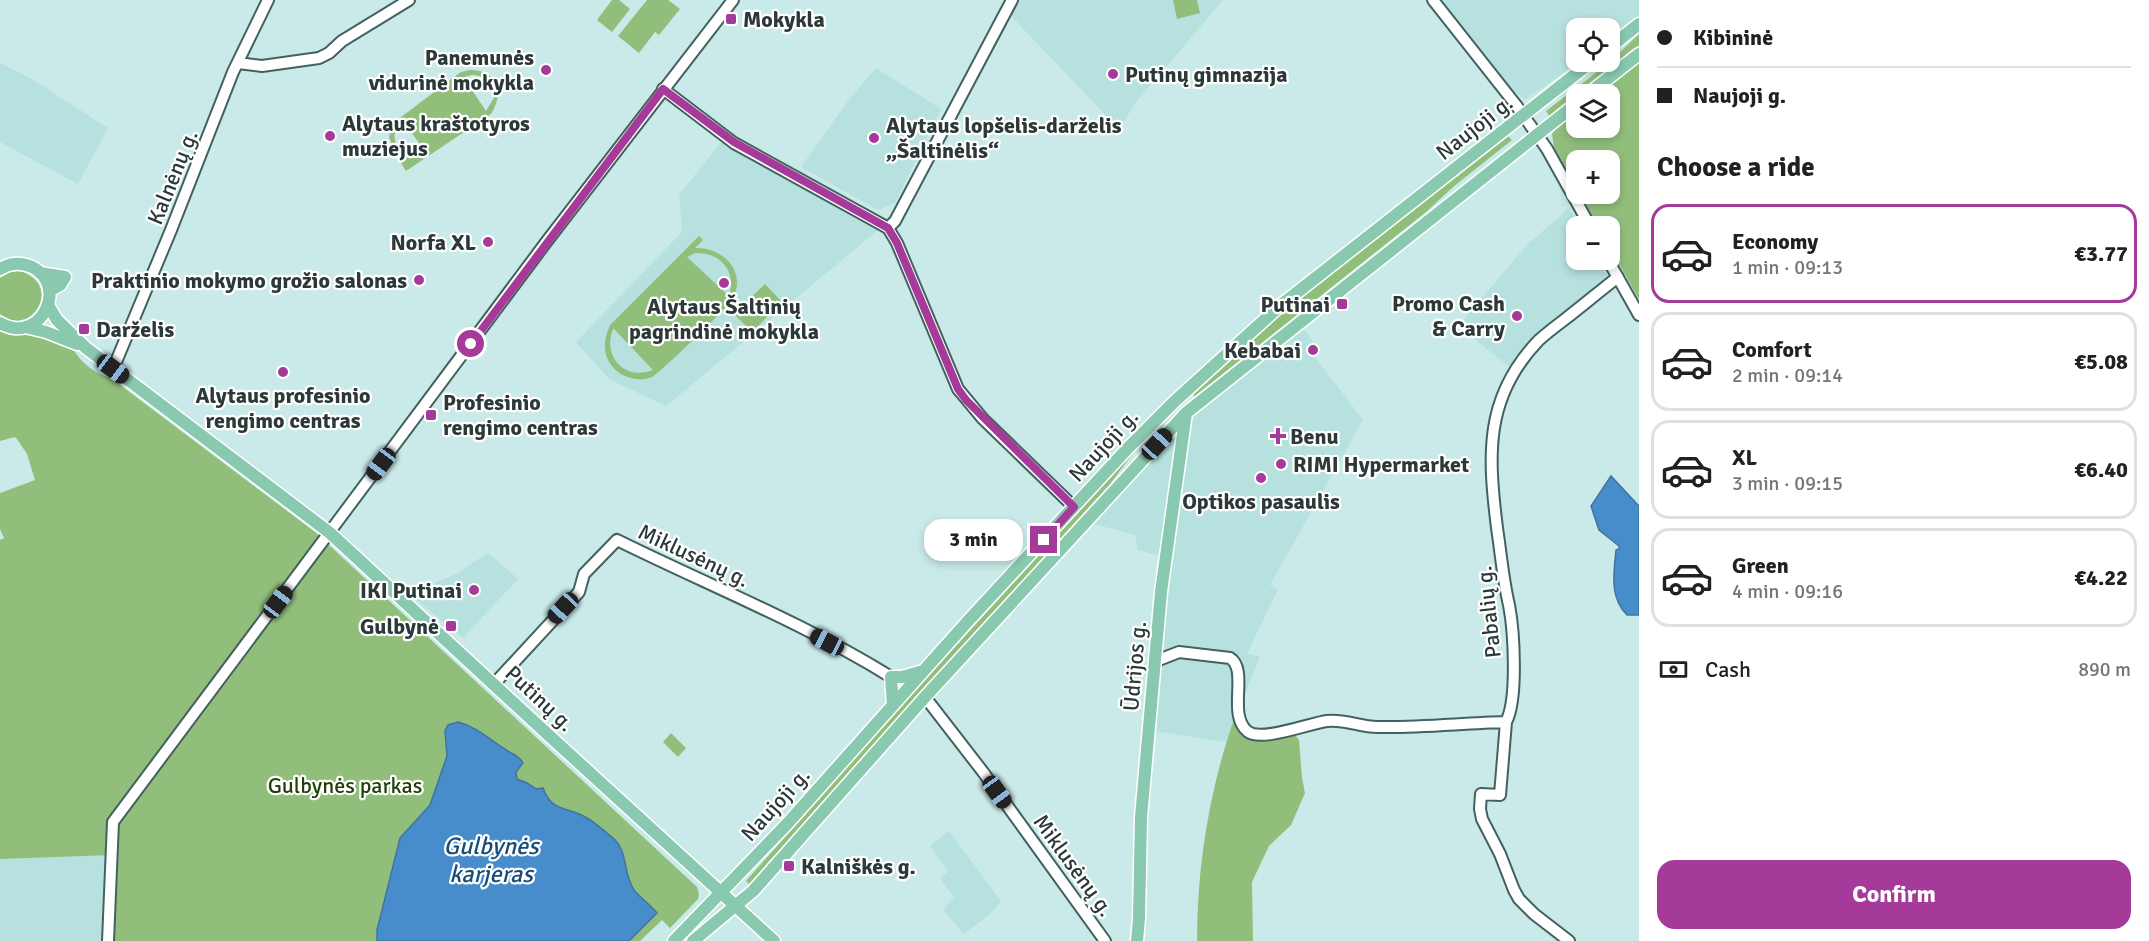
<!DOCTYPE html>
<html lang="en">
<head>
<meta charset="utf-8">
<style>
  :root { --surface:#fff; --page:#f2f2f2; --text:#202124; --muted:#757577; --line:#e0e0e0; --accent:#a53a9a }
  body { margin:0; font-family:Signika,sans-serif; background:var(--page); color:var(--text); height:100vh; display:flex; flex-direction:column; font-size:22px; white-space:nowrap }
  * { box-sizing:border-box; margin:0 }
  p { font-size:20px; color:var(--muted) }
  .icon { flex:none; width:33px; height:33px; fill:none; stroke:currentColor; stroke-width:2; stroke-linecap:round; stroke-linejoin:round }
  .map { position:relative; flex:1; overflow:hidden }
  .sheet { display:flex; flex-direction:column; background:var(--surface); width:510px }
  .sheet>* { flex:none }
  .guide { display:grid; align-content:center; height:132px; padding:0 18px; background:var(--surface) }
  .buttons { position:absolute; left:1566px; top:18px; display:grid; gap:12px }
  .buttons a { display:grid; place-items:center; width:54px; height:54px; border-radius:12px; background:var(--surface); box-shadow:0 3px 9px #0003; font-size:30px }
  .end { position:absolute; width:27px; height:27px; margin:-14px; border:8px solid #a53a9a; background:#fff; box-shadow:0 0 0 3px #fff }
  .from { border-radius:50% }
  .bubble { position:absolute; height:42px; border-radius:18px; background:var(--surface); box-shadow:0 3px 9px #0003; font-size:20px; font-weight:800; line-height:42px; text-align:center }
  .car { position:absolute; width:18px; height:36px; margin:-18px -9px; border-radius:8px; box-shadow:0 0 4px 2px #0007; background:linear-gradient(#222 24%,#8ab4d8 0 40%,#222 0 76%,#8ab4d8 0 86%,#222 0) }
  .guide b { display:flex; align-items:center; gap:21px; height:57px; font-size:22px }
  .guide b+b { border-top:2px solid var(--line) }
  .guide i { width:15px; height:15px; background:var(--text) }
  ul { padding:0; list-style:none }
  li { display:flex; align-items:center; gap:18px; height:99px; margin:0 12px 9px; padding:0 6px; border:3px solid var(--line); border-radius:18px }
  li div { flex:1 }
  li b { display:block; font-size:22px }
  li em { font-style:normal; font-weight:800 }
  li.selected { border-color:var(--accent) }
  li>.icon { width:54px; height:54px; stroke-width:1.5 }
  h2 { padding:0 18px; font-size:27px; line-height:72px }
  .pay { display:flex; align-items:center; gap:15px; height:66px; padding:0 18px; font-size:22px }
  .pay p { margin-inline-start:auto }
  .primary-button { display:flex; gap:12px; margin-top:auto; padding:12px 18px }
  .primary-button a { flex:1; height:69px; border-radius:18px; background:var(--accent); color:#fff; font-size:24px; font-weight:800; line-height:69px; text-align:center }
  main { display:flex; flex:1; min-height:0 }
  .map>svg:first-child { display:block }
</style>
</head>
<body>
<main>
<div class="map">
<svg width="1639" height="941" viewBox="0 0 1639 941">
  <rect width="100%" height="100%" fill="#c9eae8"/>
  <path fill="#b6e1df" d="M1019,0h204l-87,102 -17,27 -108,-113z
    M1439,0h200v16l-29,23v-11h-34v34h3l-53,37 -10,-5z
    M0,63l30,15 78,50 -30,56 -78,-42z
    M876,68l65,41 -46,94 -17,7 -77,-43 47,-66z
    M721,142l156,89 -211,175 -57,-27 -33,-37 106,-110 -3,-37z
    M1569,208l11,18h-4v34h22l10,17 -84,72 -14,18 -52,-41 69,-81z
    M1302,327l19,25 -6,5 48,63 -93,165 8,4 -31,65 13,2 -34,86 -72,-11 15,-172 23,-143z
    M1173,437l4,4 -17,115 -22,-6 -3,-15 -45,-12z
    M488,553l30,26 -55,59 -54,-44 47,-20z
    M949,831l52,70 -11,13 -26,20 -21,-24 11,-13 -14,-19 8,-6 -18,-26z
    M114,855l-3,86h-111v-82z"/>
  <path fill="#92be7c" fill-rule="evenodd" d="M612,0h7l11,9 -18,23 -15,-12z
    M647,0h21l12,9 -21,26 -4,-3 -16,21 -21,-17z
    M1173,0h24l3,13 -23,6z
    M1639,34v11l-90,71 -3,-5 64,-49z
    M1639,62v238l-29,-53v-21h-12l-18,-32h30v-34h-34v27l-22,-40 -2,-13 5,-7 19,-16v17h34v-34h-13z
    M470,70c28,0 35,22 21,44l-85,57 -10,-16 -7,-18 4,-14 68,-51zM471,75c15,0 23,8 23,23l-8,13 -22,-33zM403,120l22,32v1c-23,11 -42,-16 -22,-33z
    M1507,135l5,5 -59,47 -27,25 -231,184 -2,-1 90,-83z
    M699,236l4,4 -8,8c28,-1 53,24 37,52 -5,8 -73,74 -80,77 -14,6 -32,0 -41,-12 -9,-13 -7,-26 -1,-40zM695,253c26,-1 42,19 34,43l-42,-39zM613,329h1l39,41c-28,11 -51,-13 -40,-41z
    M20,271c45,14 10,69 -20,43v-36l10,-6z
    M765,284l17,18 -30,30 -18,-18z
    M0,327c21,4 50,5 68,18 7,5 9,11 15,17 8,8 18,13 28,16l204,154 382,355 2,7 -1,5 -28,29 -8,-8 -22,21h-529l2,-86 -113,4v-319l4,-2 -4,-9v-36l35,-13 -8,-26 -10,-15 -2,-2 -15,4z
    M1137,448l-27,36 -196,215 -165,185 -3,-3 164,-185z
    M1233,722l6,10 10,4 46,-1 4,5 3,38 3,15 -14,32 -22,21 -17,36 1,59h-56c0,-74 12,-149 36,-219z
    M671,733l15,15 -8,9 -15,-15z"/>
  <path fill="#478dcc" stroke="#3f74a0" stroke-width="1.5" d="M1611,476l28,30v109h-12c-18,-18 -13,-42 -11,-65l3,-1v-3l-20,-16 -8,-24z
    M458,722c20,5 33,19 50,29 6,4 11,5 15,12l-7,9 1,7 10,4 9,6 7,-1c9,25 24,18 44,30 9,5 18,14 26,20 15,12 10,36 21,52 6,8 16,14 23,23l-28,28h-252v-11l23,-92 30,-33 17,-49 -2,-25 3,-6z"/>
  <g fill="none" stroke-linecap="round" stroke-linejoin="round">
    <g stroke="#43615f" stroke-width="14">
      <path id="minor" d="M1433,0l83,105 31,44 43,77
        M238,63l24,3 57,-8 10,-5 13,-12 67,-41
        M663,89l71,54 154,85 9,15 61,146 25,30 91,88
        M888,228l7,-7 117,-221
        M1608,260l31,55
        M113,369l58,-139 62,-158 35,-72
        M1156,661l23,-9 51,6c19,12 -3,56 17,73 13,12 63,-8 80,-10 17,-2 34,6 50,6 43,1 86,-4 129,-5
        M494,684l85,-92 5,-18 33,-34c91,45 187,83 274,137
        M925,697l58,75 122,169
        M108,941l5,-119 434,-581 186,-241
        M1569,941l-35,-27 -15,-15 -5,-9 -14,-36 -18,-35 -2,-10 1,-15 19,1 6,-73c12,-22 8,-91 3,-117 -6,-25 -8,-51 -12,-77 -9,-73 -13,-131 42,-188 8,-7 17,-14 25,-20 18,-14 36,-29 54,-43"/>
    </g>
    <g stroke="#fff" stroke-width="15">
      <path id="major" d="M1610,47l29,-23
        M1588,94l51,-40
        M0,269c10,-6 21,-7 32,-2 38,19 8,79 -32,56
        M40,273l25,4 -5,8 -11,6
        M48,305l9,15 29,28 244,185 213,197 231,211
        M25,327l21,5 31,12
        M893,705l-2,-28h11l21,-6
        M674,941l113,-117 181,-203 160,-173 47,-47 106,-96 310,-243
        M693,941l60,-50 172,-194 261,-284 390,-309
        M1137,941l2,-23 2,-101 20,-225 25,-179"/>
    </g>
    <use href="#minor" stroke="#fff" stroke-width="10"/>
    <use href="#major" stroke="#89c9b0" stroke-width="12"/>
  </g>
  <g fill="none" stroke-linecap="round" stroke-linejoin="round">
    <path stroke="#a53a9a" stroke-width="8" d="M471,344l192,-255 71,53 154,86 9,15 61,146 8,11 108,107 -30,33"/>
  </g>
  <g fill="#a53a9a" stroke="#fff" stroke-width="2">
    <rect x="725" y="13" width="12" height="12" rx="3"/>
    <circle cx="546" cy="70" r="6"/>
    <circle cx="1113" cy="74" r="6"/>
    <circle cx="330" cy="136" r="6"/>
    <circle cx="874" cy="138" r="6"/>
    <circle cx="488" cy="242" r="6"/>
    <circle cx="419" cy="280" r="6"/>
    <circle cx="724" cy="283" r="6"/>
    <rect x="1336" y="298" width="12" height="12" rx="3"/>
    <circle cx="1517" cy="316" r="6"/>
    <rect x="78" y="323" width="12" height="12" rx="3"/>
    <circle cx="1313" cy="350" r="6"/>
    <circle cx="283" cy="372" r="6"/>
    <rect x="425" y="409" width="12" height="12" rx="3"/>
    <path d="M1275 427h6v6h6v6h-6v6h-6v-6h-6v-6h6z"/>
    <circle cx="1281" cy="464" r="6"/>
    <circle cx="1261" cy="478" r="6"/>
    <circle cx="474" cy="590" r="6"/>
    <rect x="445" y="620" width="12" height="12" rx="3"/>
    <rect x="783" y="860" width="12" height="12" rx="3"/>
  </g>
  <g text-anchor="middle" stroke-width="4.5" stroke-linejoin="round" paint-order="stroke">
    <g font-size="22" font-weight="bold" fill="#2c3938" stroke="#fff" text-anchor="start">
      <text x="743" y="27">Mokykla</text>
      <text x="534" y="65" text-anchor="end">Panemunės<tspan x="534" dy="25">vidurinė mokykla</tspan></text>
      <text x="1125" y="82">Putinų gimnazija</text>
      <text x="342" y="131">Alytaus kraštotyros<tspan x="342" dy="25">muziejus</tspan></text>
      <text x="886" y="133">Alytaus lopšelis-darželis<tspan x="886" dy="25">„Šaltinėlis“</tspan></text>
      <text x="476" y="250" text-anchor="end">Norfa XL</text>
      <text x="407" y="288" text-anchor="end">Praktinio mokymo grožio salonas</text>
      <text x="1505" y="311" text-anchor="end">Promo Cash<tspan x="1505" dy="25">&amp; Carry</tspan></text>
      <text x="1330" y="312" text-anchor="end">Putinai</text>
      <text x="724" y="314" text-anchor="middle">Alytaus Šaltinių<tspan x="724" dy="25">pagrindinė mokykla</tspan></text>
      <text x="96" y="337">Darželis</text>
      <text x="1301" y="358" text-anchor="end">Kebabai</text>
      <text x="283" y="403" text-anchor="middle">Alytaus profesinio<tspan x="283" dy="25">rengimo centras</tspan></text>
      <text x="443" y="410">Profesinio<tspan x="443" dy="25">rengimo centras</tspan></text>
      <text x="1290" y="444">Benu</text>
      <text x="1293" y="472">RIMI Hypermarket</text>
      <text x="1261" y="509" text-anchor="middle">Optikos pasaulis</text>
      <text x="462" y="598" text-anchor="end">IKI Putinai</text>
      <text x="439" y="634" text-anchor="end">Gulbynė</text>
      <text x="801" y="874">Kalniškės g.</text>
    </g>
    <g font-size="22" fill="#2c3938" stroke="#fff">
      <text transform="translate(1474 127) rotate(-38)" y="8">Naujoji g.</text>
      <text transform="translate(172 177) rotate(-68)" y="8">Kalnėnų g.</text>
      <text transform="translate(1103 445) rotate(-47)" y="8">Naujoji g.</text>
      <text transform="translate(694 555) rotate(25)" y="8">Miklusėnų g.</text>
      <text transform="translate(1488 612) rotate(-96)" y="8">Pabalių g.</text>
      <text transform="translate(1134 666) rotate(-85)" y="8">Ūdrijos g.</text>
      <text transform="translate(540 698) rotate(43)" y="8">Putinų g.</text>
      <text transform="translate(775 804) rotate(-48)" y="8">Naujoji g.</text>
      <text transform="translate(1074 865) rotate(54)" y="8">Miklusėnų g.</text>
    </g>
    <g font-size="22" fill="#204009" stroke="#fff">
      <text x="345" y="793">Gulbynės parkas</text>
    </g>
    <g font-size="24" font-style="italic" fill="#194c76" stroke="#fff">
      <text x="491" y="854">Gulbynės<tspan x="491" dy="28">karjeras</tspan></text>
    </g>
  </g>
</svg>
<div class="buttons">
<a><svg class="icon" aria-label="locate" viewBox="0 0 24 24"><circle cx="12" cy="12" r="6"/><path d="M12 2v4M12 18v4M2 12h4M18 12h4"/></svg></a>
<a><svg class="icon" aria-label="layers" viewBox="0 0 24 24"><path d="M12 4l9 5-9 5-9-5zM3 14l9 5 9-5"/></svg></a>
<a>+</a>
<a>−</a>
</div>
<i class="end from" style="left:471px;top:344px"></i>
<i class="end" style="left:1044px;top:540px"></i>
<div class="bubble" style="left:924px;top:519px;width:99px">3 min</div>
<i class="car" style="left:113px;top:369px;rotate:127deg"></i>
<i class="car" style="left:1157px;top:444px;rotate:43deg"></i>
<i class="car" style="left:381px;top:464px;rotate:217deg"></i>
<i class="car" style="left:278px;top:602px;rotate:37deg"></i>
<i class="car" style="left:563px;top:608px;rotate:223deg"></i>
<i class="car" style="left:827px;top:642px;rotate:298deg"></i>
<i class="car" style="left:997px;top:792px;rotate:144deg"></i>
</div>
<section class="sheet">
<div class="guide">
<b><i class="from"></i>Kibininė</b>
<b><i></i>Naujoji g.</b>
</div>
<h2>Choose a ride</h2>
<ul>
<li class="selected"><svg class="icon" aria-label="car" viewBox="0 0 24 24"><path d="M5 17H2v-5l4-1 3-4h7l3 4 3 1v5h-3M9 17h6M6 11h13"/><circle cx="7" cy="17" r="2"/><circle cx="17" cy="17" r="2"/></svg><div><b>Economy</b><p>1 min · 09:13</p></div><em>€3.77</em></li>
<li><svg class="icon" aria-label="car" viewBox="0 0 24 24"><path d="M5 17H2v-5l4-1 3-4h7l3 4 3 1v5h-3M9 17h6M6 11h13"/><circle cx="7" cy="17" r="2"/><circle cx="17" cy="17" r="2"/></svg><div><b>Comfort</b><p>2 min · 09:14</p></div><em>€5.08</em></li>
<li><svg class="icon" aria-label="car" viewBox="0 0 24 24"><path d="M5 17H2v-5l4-1 3-4h7l3 4 3 1v5h-3M9 17h6M6 11h13"/><circle cx="7" cy="17" r="2"/><circle cx="17" cy="17" r="2"/></svg><div><b>XL</b><p>3 min · 09:15</p></div><em>€6.40</em></li>
<li><svg class="icon" aria-label="car" viewBox="0 0 24 24"><path d="M5 17H2v-5l4-1 3-4h7l3 4 3 1v5h-3M9 17h6M6 11h13"/><circle cx="7" cy="17" r="2"/><circle cx="17" cy="17" r="2"/></svg><div><b>Green</b><p>4 min · 09:16</p></div><em>€4.22</em></li>
</ul>
<div class="pay"><svg class="icon" aria-label="cash" viewBox="0 0 24 24"><path d="M3 7h18v10H3z"/><circle cx="12" cy="12" r="2"/></svg>Cash<p>890 m</p></div>
<div class="primary-button"><a>Confirm</a></div>
</section>
</main>
</body>
</html>
